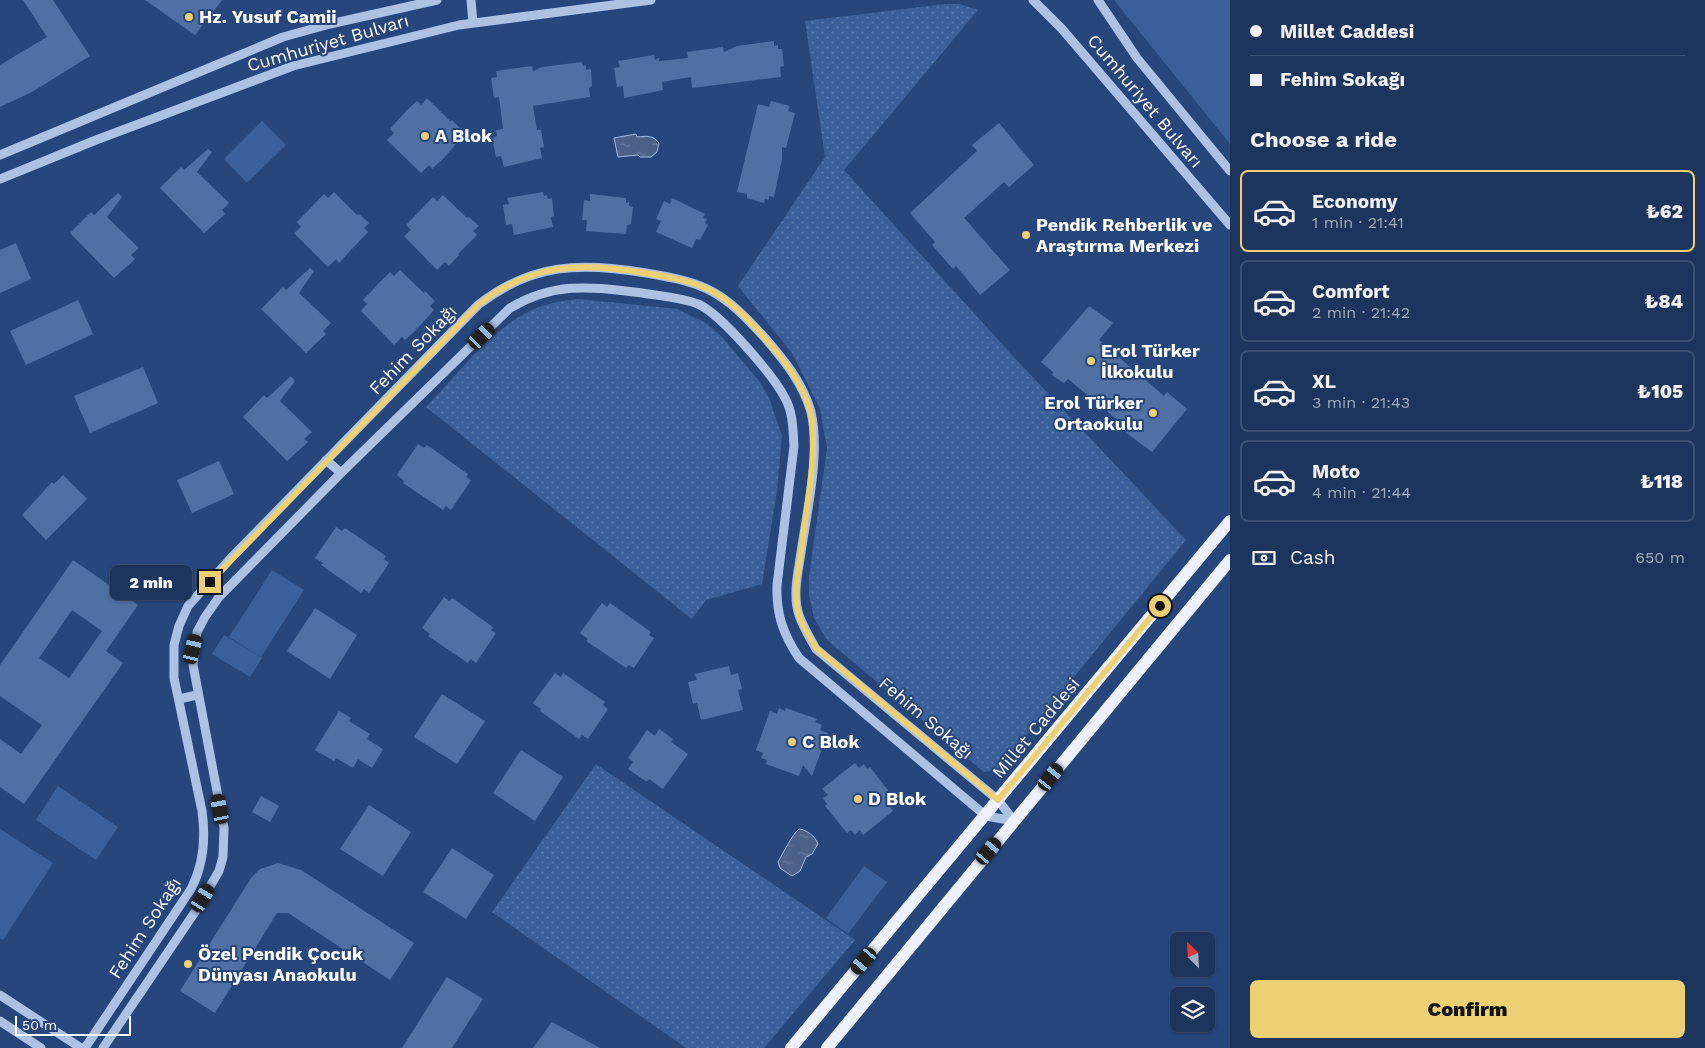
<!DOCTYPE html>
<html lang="en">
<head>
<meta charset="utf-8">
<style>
  :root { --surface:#1d355d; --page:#253d63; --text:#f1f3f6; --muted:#a0abbc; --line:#3b5072; --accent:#ecd073 }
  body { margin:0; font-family:"Work Sans",sans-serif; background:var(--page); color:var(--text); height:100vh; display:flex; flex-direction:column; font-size:19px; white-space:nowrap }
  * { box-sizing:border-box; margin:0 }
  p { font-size:16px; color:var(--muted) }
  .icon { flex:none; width:28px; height:28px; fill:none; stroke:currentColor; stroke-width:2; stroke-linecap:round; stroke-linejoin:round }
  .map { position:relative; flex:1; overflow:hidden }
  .details { display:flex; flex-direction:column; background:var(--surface); width:475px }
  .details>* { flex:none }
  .top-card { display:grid; align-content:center; height:110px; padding:0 20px; background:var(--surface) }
  .needle { width:32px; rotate:336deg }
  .controls { position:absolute; left:1170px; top:932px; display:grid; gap:10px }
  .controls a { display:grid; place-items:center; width:45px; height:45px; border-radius:8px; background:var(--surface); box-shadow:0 1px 4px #0004,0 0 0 1px var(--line); font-size:25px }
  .scale { position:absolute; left:15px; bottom:12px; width:116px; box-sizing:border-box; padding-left:5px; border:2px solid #fff; border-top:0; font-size:14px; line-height:18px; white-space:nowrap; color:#fff; -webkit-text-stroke:4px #27477c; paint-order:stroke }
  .end { position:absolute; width:22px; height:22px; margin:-11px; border:6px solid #ecd073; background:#111; box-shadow:0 0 0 2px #111 }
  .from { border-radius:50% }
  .bubble { position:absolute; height:35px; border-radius:8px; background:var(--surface); box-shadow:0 1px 4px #0004,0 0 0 1px var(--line); font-size:16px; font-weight:800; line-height:35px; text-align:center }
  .car { position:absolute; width:15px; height:30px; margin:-15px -8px; border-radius:6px; box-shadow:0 0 4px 1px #0007; background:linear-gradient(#222 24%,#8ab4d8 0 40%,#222 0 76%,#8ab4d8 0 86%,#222 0) }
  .top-card b { display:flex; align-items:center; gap:18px; height:48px; font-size:19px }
  .top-card b+b { border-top:1px solid var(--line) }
  .top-card i { width:12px; height:12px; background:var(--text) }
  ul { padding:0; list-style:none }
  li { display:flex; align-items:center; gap:15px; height:82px; margin:0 10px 8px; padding:0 10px; border:2px solid var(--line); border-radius:8px }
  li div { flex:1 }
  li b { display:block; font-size:19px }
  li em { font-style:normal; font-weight:800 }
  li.on { border-color:var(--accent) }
  li>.icon { width:45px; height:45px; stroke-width:1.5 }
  h2 { padding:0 20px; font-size:22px; line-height:60px }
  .pay { display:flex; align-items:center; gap:12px; height:55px; padding:0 20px; font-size:19px }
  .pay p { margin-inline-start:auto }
  .button { display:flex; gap:10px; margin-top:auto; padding:10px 20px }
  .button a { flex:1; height:58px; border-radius:8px; background:var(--accent); color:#111; font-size:20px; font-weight:800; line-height:58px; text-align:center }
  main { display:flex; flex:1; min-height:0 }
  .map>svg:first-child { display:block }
</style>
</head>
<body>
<main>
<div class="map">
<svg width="1230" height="1048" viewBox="0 0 1230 1048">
  <defs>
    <pattern id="grass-dots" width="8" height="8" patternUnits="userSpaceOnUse" patternTransform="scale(1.25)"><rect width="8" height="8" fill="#3b6099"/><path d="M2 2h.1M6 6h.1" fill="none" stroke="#5878a8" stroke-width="1.8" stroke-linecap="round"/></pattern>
    <pattern id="water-ripples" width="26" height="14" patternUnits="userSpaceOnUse" patternTransform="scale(1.25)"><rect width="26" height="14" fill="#4b6188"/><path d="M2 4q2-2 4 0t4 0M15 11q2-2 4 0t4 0" fill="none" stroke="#66799a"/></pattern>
  </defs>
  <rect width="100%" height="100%" fill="#27477c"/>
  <path fill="url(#grass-dots)" d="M945,4h15l18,6 -134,160 167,184 175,186 -188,230 -14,2 -157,-132 -13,-22 -5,-24v-17l18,-129 -7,-39 -28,-56 -54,-67 87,-129 -20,-136z
    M579,299l98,10 29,14 15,13 39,46 9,16 13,38 -5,55 -15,93 -56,16 -14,19 -266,-212c31,-32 64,-77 104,-96 16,-8 32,-10 49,-12z
    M596,764l259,176 -91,108h-78l-194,-136z"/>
  <path fill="#3b6099" d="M1114,0h116v144z
    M262,121l24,24 -39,38 -23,-24z
    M272,570l32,20 -43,67 -32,-20z
    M224,635l38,23 -12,19 -38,-23z
    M58,786l60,41 -22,33 -60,-40z
    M0,829l53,34 -50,77 -3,-2z
    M864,866l23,16 -39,52 -22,-16z"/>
  <path fill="url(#water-ripples)" stroke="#a1bce4" d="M636,134l1,3c10,-1 16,-2 22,6l-2,9 -6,5h-11l-2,-2 -20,2 -4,-19z
    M799,829c8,1 16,7 19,15l-6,10 -6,3 -6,14 -8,5 -12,-8 -2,-6c5,-9 14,-27 21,-33z"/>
  <path fill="#5070a4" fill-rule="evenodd" d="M23,0h30l37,56 -58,36 -32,15v-42l47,-28z
    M145,0h77l-27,35z
    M774,41v5l4,-1v4h4l2,17 -4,1 1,10 -89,11 -1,-11 -29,5 1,8 -39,8 -1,-12 -6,1 -3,-19 6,-1 -2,-6 36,-6 1,5 4,-2v3l29,-3 -1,-6 36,-5 1,5 13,-6z
    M582,62l1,4 3,-1v5l5,-1 1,17 -3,2 1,9 -57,9 4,24h4l3,17 -4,1 2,10 -38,9 -3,-11 -5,1 -4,-19 5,-2 -1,-6 7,-1 -4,-32 -5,1 -3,-20 6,-1 -1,-6 36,-5 1,5 9,-4z
    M427,98l24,24 1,-2 10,10 -5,5 4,3 -18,21 -11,10 -3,-4 -8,8 -34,-33 7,-7 -4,-4 17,-19 10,-9 4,4z
    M771,101l19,5 -2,5 7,2 -9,35 -4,-1v12l-8,38 -5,-1v4l-4,-1 -1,4 -17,-5v-4l-10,-2 21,-88 11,3z
    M999,123l35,42 -25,22 -5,-5 -40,36 46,52 -30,25 -24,-29 -3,3 -21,-24 3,-3 -25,-29 67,-62 -5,-6z
    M208,149l4,3 -15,20 32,31 -7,7 3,4 -21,19 -44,-45 21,-21 3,3z
    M334,192l23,23 2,-1 10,9 -5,5 4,4 -19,20 -10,11 -3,-4 -8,8 -34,-34 7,-6 -4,-5 27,-28 4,4z
    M543,192l1,4 3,-1 1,4 4,-1 2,18 -3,1 2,10 -39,8 -2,-11 -6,1 -3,-20 6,-1 -2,-6z
    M118,193l4,4 -15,20 32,31 -8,7 4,4 -21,19 -44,-45 21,-21 3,3z
    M590,194l36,4v5l3,-1v4l4,1 -2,17 -4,1 -1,9 -40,-3 1,-11h-5l2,-20 6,1z
    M443,195l24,23 2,-1 10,9 -6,5 4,4 -19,19 1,1 -10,11 -4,-4 -8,8 -33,-34 7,-6 -5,-5 27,-28 4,4z
    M672,198l33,16 -2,4 4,1 -2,4 3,2 -8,15 -4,-1 -4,9 -36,-16 5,-11 -5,-2 8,-18 6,3z
    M16,243l15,36 -31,14v-43z
    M310,268l4,3 -15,22 32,30 -8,8 3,3 -20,19 -45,-44 22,-22 3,3z
    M400,270l24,23 1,-2 10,10 -5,5 4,4 -18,20 -11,10 -3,-3 -8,8 -33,-34 6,-7 -4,-4 17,-18 10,-10 4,4z
    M78,300l15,34 -67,31 -16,-34z
    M1089,306l24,17 -14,17 65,56 3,-4 20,17 -35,43 -27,-20 2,-4 -59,-49 -4,4 -12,-8 1,-3 -12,-10z
    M143,367l15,36 -68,30 -16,-37z
    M291,376l4,5 -15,20 32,31 -8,7 4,3 -21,19 -44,-44 21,-22 3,3z
    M418,444l6,4 3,-3 41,29 -2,3 5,3 -20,30 -5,-4 -3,4 -40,-27 1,-2 -7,-6z
    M219,461l15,33 -42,19 -15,-33z
    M63,475l24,24 -41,41 -24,-25 30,-33 2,2z
    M336,527l6,4 3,-3 41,28 -2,3 5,4 -20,30 -5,-4 -3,4 -40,-28 2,-2 -8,-5z
    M73,560l65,45 -32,46 17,12 -99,141 -24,-17v-48l21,15 21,-29 -42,-29v-31zM72,610l30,21 -33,47 -30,-20z
    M444,597l5,4 3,-3 41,29 -2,3 5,3 -20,30 -5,-4 -3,4 -40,-27 2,-2 -8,-6z
    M602,603l5,4 3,-4 41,29 -2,3 5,3 -20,30 -5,-3 -3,3 -40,-27 2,-2 -8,-6z
    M315,608l42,27 -27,44 -43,-28z
    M729,666l2,9 7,-2 4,16 -4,1 5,20 -42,10 -4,-17 -4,1 -5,-22 9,-2 -2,-6z
    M555,673l6,4 2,-4 42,29 -2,3 5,4 -20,30 -6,-4 -3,4 -39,-28 1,-2 -8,-6z
    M442,694l43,27 -28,43 -43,-27z
    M779,708l6,3 1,-3 31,11 -2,3 7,3 -2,5 8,3 -16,43 -9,-11 -4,11 -33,-12 1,-4 -6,-2 2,-5 -7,-3 14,-39 7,3z
    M339,711l12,7 -2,3 21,13 -3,5 16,10 -11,19 -14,-9 -5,9 -17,-10 -2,3 -19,-11z
    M659,729l14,10 -2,3 17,12 -25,35 -14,-10 -2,3 -19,-13 5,-7 -5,-4 19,-28 8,6z
    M521,750l42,27 -28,44 -42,-28z
    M855,763l4,5 5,-4 3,5 3,-2 20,26 -2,2 4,6 -4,3 5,7 -30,24 -3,-5 -5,5 -4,-5 -4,3 -22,-27 2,-2 -4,-6 5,-3 -6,-6z
    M261,796l18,10 -9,16 -18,-10z
    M369,805l42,27 -28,44 -43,-27z
    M452,848l42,27 -28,44 -43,-27z
    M278,863l23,7 113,73 -24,37 -102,-67h-11l-62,100 -35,-22 71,-113 9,-9z
    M447,977l36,22 -31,49h-50z
    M552,1022l48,26h-67z"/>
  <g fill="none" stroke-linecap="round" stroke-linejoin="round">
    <path stroke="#acc2e4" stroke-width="9" d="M471,0l2,23
      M1033,0l29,29 168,196
      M1098,0l39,58 93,113
      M0,155l283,-118 47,-13 107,-24
      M0,179l96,-39 197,-74 166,-41 192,-25
      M326,460l15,13
      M179,699l18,-4
      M0,995l81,53
      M0,1021l41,27
      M85,1048l106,-159c13,-25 15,-50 11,-78l-28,-133v-33l5,-19 9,-20 43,-48 247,-253c54,-42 103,-43 168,-32 62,10 77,19 119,65 19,22 38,45 46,74 10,43 -5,103 -11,147 -3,18 -7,38 -1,56 4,12 11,23 17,34l182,151 16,21
      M103,1048l92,-136 24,-41 4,-14 1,-29 -31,-163 4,-33 8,-15 14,-20 122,-124 169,-165c46,-27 81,-21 132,-15 18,3 38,4 56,11 23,10 75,71 87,94 8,14 8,32 9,48l-17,139c-1,29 6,49 22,73l187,158 28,5"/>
    <path stroke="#ecf1fc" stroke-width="12" d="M791,1048l439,-527
      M827,1048l403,-488"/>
  </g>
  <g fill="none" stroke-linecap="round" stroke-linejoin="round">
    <path stroke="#ecd073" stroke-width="6" d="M210,582l268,-277c53,-42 103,-43 167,-32 62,10 77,17 119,64 19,22 37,44 46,73 4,13 3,27 3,41 -1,33 -8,67 -12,101 -3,20 -7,39 -3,60 3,13 12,25 18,36l182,152 162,-194"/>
  </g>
  <g fill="#ecd073" stroke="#27477c" stroke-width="2">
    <circle cx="189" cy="17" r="5"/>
    <circle cx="425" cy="136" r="5"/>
    <circle cx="1026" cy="235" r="5"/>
    <circle cx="1091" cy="361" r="5"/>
    <circle cx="1153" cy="413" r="5"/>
    <circle cx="792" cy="742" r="5"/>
    <circle cx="858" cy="799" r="5"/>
    <circle cx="188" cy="964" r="5"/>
  </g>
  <g text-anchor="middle" stroke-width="4" stroke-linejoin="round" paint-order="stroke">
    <g font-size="18" font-weight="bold" fill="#fff" stroke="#27477c" text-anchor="start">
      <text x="199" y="23">Hz. Yusuf Camii</text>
      <text x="435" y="142">A Blok</text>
      <text x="1036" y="231">Pendik Rehberlik ve<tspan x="1036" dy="21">Araştırma Merkezi</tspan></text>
      <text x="1101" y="357">Erol Türker<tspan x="1101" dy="21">İlkokulu</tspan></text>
      <text x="1143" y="409" text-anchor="end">Erol Türker<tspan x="1143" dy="21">Ortaokulu</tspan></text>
      <text x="802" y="748">C Blok</text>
      <text x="868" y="805">D Blok</text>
      <text x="198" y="960">Özel Pendik Çocuk<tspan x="198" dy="21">Dünyası Anaokulu</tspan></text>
    </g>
    <g font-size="18" fill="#fff" stroke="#27477c">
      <text transform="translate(328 43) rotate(-16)" y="6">Cumhuriyet Bulvarı</text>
      <text transform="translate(1145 101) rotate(50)" y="6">Cumhuriyet Bulvarı</text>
      <text transform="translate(413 350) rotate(-46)" y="6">Fehim Sokağı</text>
      <text transform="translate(926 718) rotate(40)" y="6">Fehim Sokağı</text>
      <text transform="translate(1036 728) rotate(-50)" y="6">Millet Caddesi</text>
      <text transform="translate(145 928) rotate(-57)" y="6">Fehim Sokağı</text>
    </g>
  </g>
</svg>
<div class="controls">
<a><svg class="needle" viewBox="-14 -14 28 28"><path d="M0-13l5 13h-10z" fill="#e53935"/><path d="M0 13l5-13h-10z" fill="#a0abbc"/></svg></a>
<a><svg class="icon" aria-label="layers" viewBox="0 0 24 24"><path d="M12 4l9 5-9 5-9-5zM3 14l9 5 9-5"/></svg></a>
</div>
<div class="scale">50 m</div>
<i class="end from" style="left:1160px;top:606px"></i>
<i class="end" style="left:210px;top:582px"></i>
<div class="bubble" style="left:110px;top:565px;width:82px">2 min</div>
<i class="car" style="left:482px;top:336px;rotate:46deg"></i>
<i class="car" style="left:193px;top:649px;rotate:13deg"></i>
<i class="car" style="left:1051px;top:777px;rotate:39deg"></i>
<i class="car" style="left:220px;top:809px;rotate:349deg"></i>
<i class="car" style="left:989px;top:851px;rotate:40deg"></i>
<i class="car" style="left:203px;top:898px;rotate:31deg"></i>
<i class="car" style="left:864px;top:961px;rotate:220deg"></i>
</div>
<section class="details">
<div class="top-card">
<b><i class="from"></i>Millet Caddesi</b>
<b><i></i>Fehim Sokağı</b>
</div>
<h2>Choose a ride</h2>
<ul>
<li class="on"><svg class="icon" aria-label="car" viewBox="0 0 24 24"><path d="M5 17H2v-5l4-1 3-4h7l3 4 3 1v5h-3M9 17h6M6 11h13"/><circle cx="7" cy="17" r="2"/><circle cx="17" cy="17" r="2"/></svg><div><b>Economy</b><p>1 min · 21:41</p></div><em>₺62</em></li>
<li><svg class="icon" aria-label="car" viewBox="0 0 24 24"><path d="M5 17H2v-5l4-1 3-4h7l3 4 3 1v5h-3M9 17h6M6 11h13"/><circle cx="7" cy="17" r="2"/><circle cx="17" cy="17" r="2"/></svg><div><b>Comfort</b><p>2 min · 21:42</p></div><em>₺84</em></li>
<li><svg class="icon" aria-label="car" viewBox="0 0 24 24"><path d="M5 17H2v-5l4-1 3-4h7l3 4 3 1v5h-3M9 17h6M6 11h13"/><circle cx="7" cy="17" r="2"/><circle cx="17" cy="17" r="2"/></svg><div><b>XL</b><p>3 min · 21:43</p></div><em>₺105</em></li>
<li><svg class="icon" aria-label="car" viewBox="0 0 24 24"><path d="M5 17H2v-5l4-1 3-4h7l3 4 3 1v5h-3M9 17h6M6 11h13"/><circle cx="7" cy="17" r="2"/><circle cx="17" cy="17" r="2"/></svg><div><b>Moto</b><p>4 min · 21:44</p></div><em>₺118</em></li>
</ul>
<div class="pay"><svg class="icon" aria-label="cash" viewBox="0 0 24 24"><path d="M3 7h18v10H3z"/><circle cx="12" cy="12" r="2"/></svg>Cash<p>650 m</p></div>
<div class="button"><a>Confirm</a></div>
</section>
</main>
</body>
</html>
